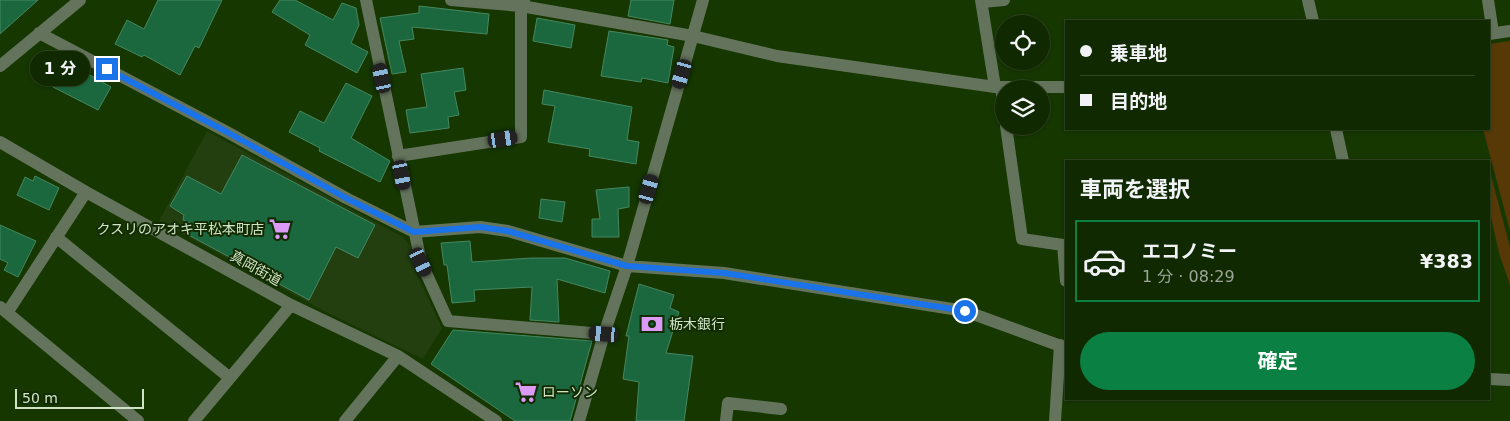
<!DOCTYPE html>
<html lang="ja">
<head>
<meta charset="utf-8">
<style>
  :root { --surface:#102900; --page:#1e350f; --text:#f1f3f6; --muted:#9ca699; --line:#304522; --accent:#0b8043 }
  body { margin:0; font-family:"DejaVu Sans","Noto Sans JP",sans-serif; background:var(--page); color:var(--text); height:100vh; display:flex; flex-direction:column; font-size:19px; white-space:nowrap }
  * { box-sizing:border-box; margin:0 }
  p { font-size:16px; color:var(--muted) }
  .icon { flex:none; width:28px; height:28px; fill:none; stroke:currentColor; stroke-width:2; stroke-linecap:round; stroke-linejoin:round }
  .map { position:relative; flex:1; overflow:hidden }
  .details { position:absolute; left:1065px; top:160px; width:425px; height:240px; display:flex; flex-direction:column; background:var(--surface); border-radius:0px; box-shadow:0 1px 4px #0004,0 0 0 1px var(--line) }
  .details>* { flex:none }
  .banner { position:absolute; left:1065px; top:20px; width:425px; height:110px; border-radius:0px; box-shadow:0 1px 4px #0004,0 0 0 1px var(--line); display:grid; align-content:center; height:110px; padding:0 15px; background:var(--surface) }
  .tools { position:absolute; left:995px; top:15px; display:grid; gap:10px }
  .tools a { display:grid; place-items:center; width:55px; height:55px; border-radius:50%; background:var(--surface); box-shadow:0 1px 4px #0004,0 0 0 1px var(--line); font-size:25px }
  .scale { position:absolute; left:15px; bottom:12px; width:129px; box-sizing:border-box; padding-left:5px; border:2px solid #cfe4c6; border-top:0; font-size:14px; line-height:18px; white-space:nowrap; color:#cfe4c6; -webkit-text-stroke:4px #122b02; paint-order:stroke }
  .end { position:absolute; width:22px; height:22px; margin:-11px; border:6px solid #1a73e8; background:#fff; box-shadow:0 0 0 2px #fff }
  .from { border-radius:50% }
  .bubble { position:absolute; height:35px; border-radius:18px; background:var(--surface); box-shadow:0 1px 4px #0004,0 0 0 1px var(--line); font-size:16px; font-weight:700; line-height:35px; text-align:center }
  .car { position:absolute; width:15px; height:30px; margin:-15px -8px; border-radius:6px; box-shadow:0 0 4px 1px #0007; background:linear-gradient(#222 24%,#8ab4d8 0 40%,#222 0 76%,#8ab4d8 0 86%,#222 0) }
  .banner b { display:flex; align-items:center; gap:18px; height:48px; font-size:19px }
  .banner b+b { border-top:1px solid var(--line) }
  .banner i { width:12px; height:12px; background:var(--text) }
  ul { padding:0; list-style:none }
  li { display:flex; align-items:center; gap:15px; height:82px; margin:0 10px 8px; padding:0 5px; border:2px solid transparent; border-radius:0px }
  li div { flex:1 }
  li b { display:block; font-size:19px }
  li em { font-style:normal; font-weight:700 }
  li.selected { border-color:var(--accent) }
  li>.icon { width:45px; height:45px; stroke-width:1.5 }
  h2 { padding:0 15px; font-size:22px; line-height:60px }
  .button { display:flex; gap:10px; margin-top:auto; padding:10px 15px }
  .button a { flex:1; height:58px; border-radius:30px; background:var(--accent); color:#fff; font-size:20px; font-weight:700; line-height:58px; text-align:center }
  .map>svg:first-child { display:block }
</style>
</head>
<body>
<div class="map">
<svg width="1510" height="421" viewBox="0 0 1510 421">
  <rect width="100%" height="100%" fill="#163700"/>
  <path fill="#233f10" d="M207,131l194,105 9,9 3,21 29,62 -19,31 -99,-48 -165,-90z"/>
  <path fill="#563906" d="M1510,41v190l-27,-102h6v-85z
    M1489,168l21,79v38l-11,-32 -10,-45z"/>
  <path fill="#1b683f" stroke="#468760" d="M0,0h38l-38,34z
    M158,0h64l-23,48 -4,-2 -15,29 -36,-20 -2,2 -27,-13 12,-24 17,9z
    M280,0h15l38,20 9,-17 14,5 3,17 -8,18 17,9 -11,21 -52,-28 5,-10 -38,-23z
    M631,0h43l-4,24 -42,-8z
    M419,6l70,8 -2,20 -75,-7 2,12 -15,2 7,31 -14,2 -12,-56 39,-5z
    M537,18l38,7 -4,23 -38,-7z
    M609,31l59,9 -1,5 7,2 -6,36 -26,-5 -1,4 -40,-6z
    M67,62l44,25 -13,23 -45,-23z
    M463,68l3,22 -12,2 5,23 -11,2 1,11 -39,5 -4,-23 21,-3 -6,-33z
    M346,83l26,13 -21,42 39,23 -10,21 -61,-31 1,-3 -31,-16 11,-21 24,12z
    M544,90l88,17 -5,33 12,2 -3,22 -47,-8 1,-7 -42,-7 7,-36 -13,-2z
    M242,155l133,70 -17,33 -22,-11 -27,53 -124,-67 5,-10 -7,-3 1,-5 -14,-9 17,-30 34,18z
    M35,176l24,12 -10,22 -32,-15 8,-18 8,4z
    M629,187v20l-11,2 1,28h-27v-18h8l-4,-29z
    M541,199l24,3 -3,20 -23,-4z
    M0,225l36,16 -18,36 -14,-7 4,-7 -8,-4z
    M470,241l2,21 59,-4h34l45,13 -5,22 -48,-14 2,43 -29,-2 2,-33 -58,3 1,11 -23,2 -5,-38h-3l-3,-22z
    M639,284l35,11 -4,13 9,4 -13,41 27,3 -9,65h-48l3,-39 -16,-3 6,-43h-3z
    M453,330l139,11 -22,80h-55l-84,-57z"/>
  <g fill="none" stroke-linecap="round" stroke-linejoin="round">
    <path stroke="#64745c" stroke-width="12" d="M366,0l55,262 27,59 156,13
      M524,0l-3,6 172,30 84,20 218,31 -14,-87
      M1308,0l5,21
      M1488,0l5,33
      M982,2l22,-2
      M39,33l188,99 119,66 68,34 66,-5 28,4 119,35 97,7 241,38 101,37
      M1489,34l21,-3
      M0,66l80,-66
      M995,87h71
      M1001,87l3,23
      M1006,126l16,113 41,6 3,36
      M1336,129l7,32
      M0,142l86,50 205,113 107,51 98,65
      M398,156l123,-19v-131l-70,-6
      M56,237l174,141
      M0,307l138,114
      M7,313l79,-121
      M1489,379l21,1
      M194,421l97,-116
      M345,421l53,-65
      M579,421l25,-87 23,-68 76,-266
      M726,421l2,-18 53,6
      M1055,421l5,-76"/>
  </g>
  <g fill="none" stroke-linecap="round" stroke-linejoin="round">
    <path stroke="#1a73e8" stroke-width="6" d="M107,69l120,63 119,66 68,34 66,-5 28,4 119,35 97,7 241,38"/>
  </g>
  <defs>
    <g id="supermarket-bare" transform="scale(1.725)"><path d="M-6-5.5h2.5l.6 2H6L4.5 2H-2.5L-4.4-4H-6ZM-1.5 3.2a1.3 1.3 0 1 0 .1 0ZM3 3.2a1.3 1.3 0 1 0 .1 0Z" fill="#da9af6" stroke="#122b02" stroke-width="2.5" paint-order="stroke"/></g>
    <g id="bank-bare" transform="scale(1.725)"><path d="M-6-4H6V4H-6ZM0-2.3a2.3 2.3 0 1 0 0 4.6a2.3 2.3 0 1 0 0-4.6Z" fill="#da9af6" stroke="#122b02" stroke-width="2.5" paint-order="stroke"/></g>
  </defs>
  <g fill-rule="evenodd">
    <use href="#supermarket-bare" x="280" y="229"/>
    <use href="#bank-bare" x="652" y="324"/>
    <use href="#supermarket-bare" x="526" y="392"/>
  </g>
  <g text-anchor="middle" stroke-width="4" stroke-linejoin="round" paint-order="stroke">
    <g font-size="14" fill="#cfe4c6" stroke="#122b02" text-anchor="start">
      <text x="264" y="234" text-anchor="end">クスリのアオキ平松本町店</text>
      <text x="669" y="329">栃木銀行</text>
      <text x="542" y="397">ローソン</text>
    </g>
    <g font-size="14" fill="#cfe4c6" stroke="#122b02">
      <text transform="translate(256 268) rotate(29)" y="5">真岡街道</text>
    </g>
  </g>
</svg>
<div class="tools">
<a><svg class="icon" aria-label="locate" viewBox="0 0 24 24"><circle cx="12" cy="12" r="6"/><path d="M12 2v4M12 18v4M2 12h4M18 12h4"/></svg></a>
<a><svg class="icon" aria-label="layers" viewBox="0 0 24 24"><path d="M12 4l9 5-9 5-9-5zM3 14l9 5 9-5"/></svg></a>
</div>
<div class="scale">50 m</div>
<i class="end from" style="left:965px;top:311px"></i>
<i class="end" style="left:107px;top:69px"></i>
<div class="bubble" style="left:30px;top:51px;width:60px">1 分</div>
<i class="car" style="left:682px;top:74px;rotate:196deg"></i>
<i class="car" style="left:382px;top:78px;rotate:348deg"></i>
<i class="car" style="left:503px;top:139px;rotate:81deg"></i>
<i class="car" style="left:402px;top:175px;rotate:169deg"></i>
<i class="car" style="left:649px;top:189px;rotate:16deg"></i>
<i class="car" style="left:421px;top:262px;rotate:155deg"></i>
<i class="car" style="left:604px;top:334px;rotate:275deg"></i>
<div class="banner">
<b><i class="from"></i>乗車地</b>
<b><i></i>目的地</b>
</div>
<section class="details">
<h2>車両を選択</h2>
<ul>
<li class="selected"><svg class="icon" aria-label="car" viewBox="0 0 24 24"><path d="M5 17H2v-5l4-1 3-4h7l3 4 3 1v5h-3M9 17h6M6 11h13"/><circle cx="7" cy="17" r="2"/><circle cx="17" cy="17" r="2"/></svg><div><b>エコノミー</b><p>1 分 · 08:29</p></div><em>¥383</em></li>
</ul>
<div class="button"><a>確定</a></div>
</section>
</div>
</body>
</html>
